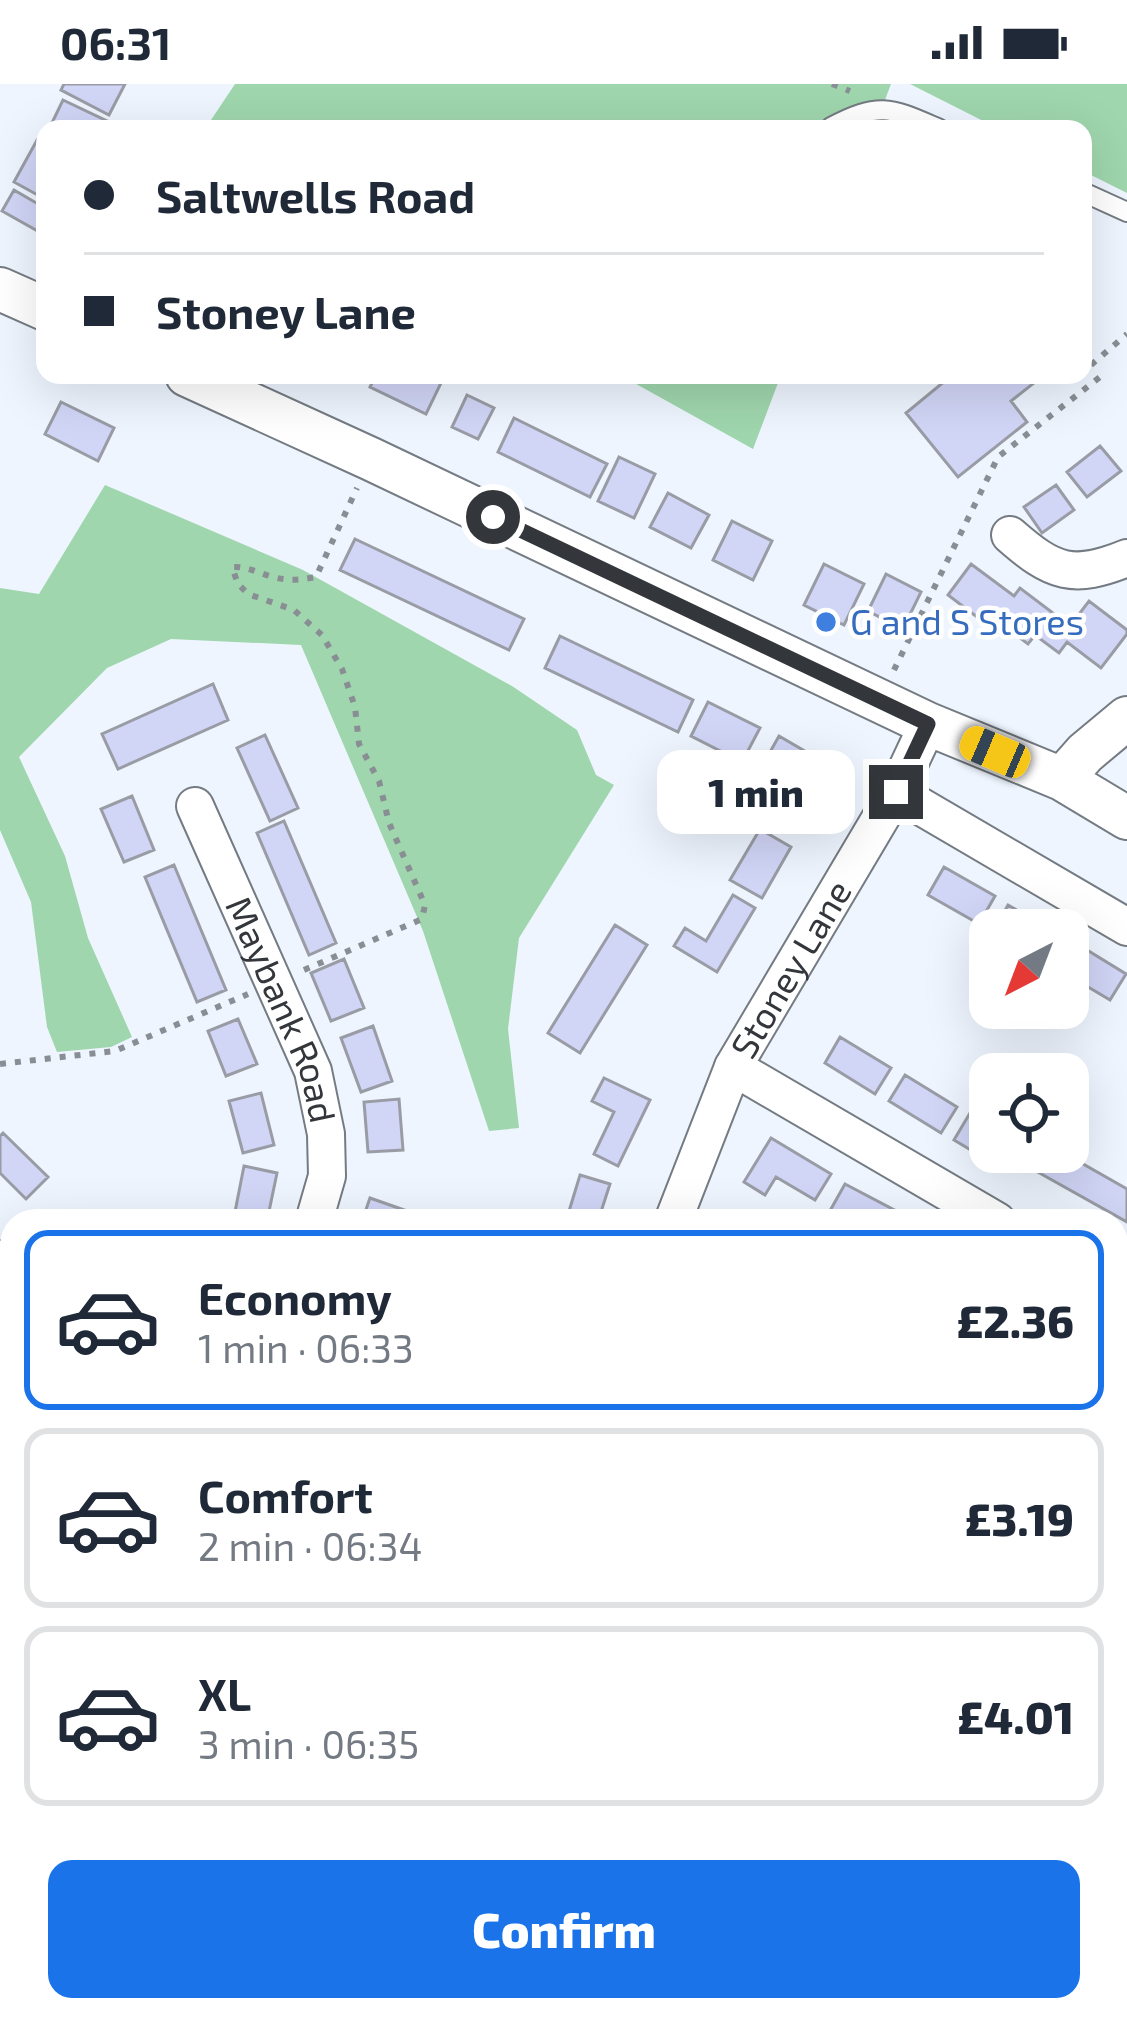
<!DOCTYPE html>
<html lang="en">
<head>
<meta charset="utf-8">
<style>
  :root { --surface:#fff; --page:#f2f2f3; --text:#1f2937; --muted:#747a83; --line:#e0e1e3; --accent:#1a73e8 }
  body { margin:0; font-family:"Exo 2",sans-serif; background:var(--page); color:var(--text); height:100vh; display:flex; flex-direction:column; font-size:45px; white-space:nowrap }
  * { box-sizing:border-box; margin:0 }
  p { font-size:39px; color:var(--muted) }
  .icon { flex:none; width:66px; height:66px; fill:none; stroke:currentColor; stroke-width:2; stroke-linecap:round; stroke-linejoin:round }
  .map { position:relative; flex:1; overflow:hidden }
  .drawer { position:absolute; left:0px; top:1125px; width:1128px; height:813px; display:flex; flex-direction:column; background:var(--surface); border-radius:36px 36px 0 0; box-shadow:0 12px 48px #0002 }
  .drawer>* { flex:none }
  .top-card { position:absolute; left:36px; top:36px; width:1056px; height:264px; border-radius:24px; box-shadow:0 12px 48px #0002; display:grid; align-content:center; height:264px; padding:0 48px; background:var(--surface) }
  .needle { width:78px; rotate:222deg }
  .fabs { position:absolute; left:969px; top:825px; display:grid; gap:24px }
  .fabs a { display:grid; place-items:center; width:120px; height:120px; border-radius:24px; background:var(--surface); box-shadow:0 12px 48px #0002; font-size:60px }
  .end { position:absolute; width:54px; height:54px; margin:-27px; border:15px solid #33363a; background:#fff; box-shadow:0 0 0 6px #fff }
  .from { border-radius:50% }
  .bubble { position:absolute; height:84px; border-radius:24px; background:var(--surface); box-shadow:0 12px 48px #0002; font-size:39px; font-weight:800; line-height:84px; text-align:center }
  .car { position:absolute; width:36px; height:72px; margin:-36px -18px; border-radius:15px; box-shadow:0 0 9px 3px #0007; background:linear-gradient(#f5c518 24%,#345 0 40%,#f5c518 0 76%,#345 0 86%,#f5c518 0) }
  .top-card b { display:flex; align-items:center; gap:42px; height:114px; font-size:45px }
  .top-card b+b { border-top:3px solid var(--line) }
  .top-card i { width:30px; height:30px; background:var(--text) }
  ul { padding:21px 0 0; list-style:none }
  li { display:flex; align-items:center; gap:36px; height:180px; margin:0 24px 18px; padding:0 24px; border:6px solid var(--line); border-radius:24px }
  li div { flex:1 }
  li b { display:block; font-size:45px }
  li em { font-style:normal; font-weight:800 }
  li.on { border-color:var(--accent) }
  li>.icon { width:108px; height:108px; stroke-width:1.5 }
  .cta { display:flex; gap:24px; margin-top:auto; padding:24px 48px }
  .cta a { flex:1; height:138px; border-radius:24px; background:var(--accent); color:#fff; font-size:48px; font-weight:800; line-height:138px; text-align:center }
  .status { display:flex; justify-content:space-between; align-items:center; height:84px; padding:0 60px; background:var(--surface); direction:ltr }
  .status svg { height:33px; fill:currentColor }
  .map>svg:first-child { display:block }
</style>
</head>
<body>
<div class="status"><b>06:31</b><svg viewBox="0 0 49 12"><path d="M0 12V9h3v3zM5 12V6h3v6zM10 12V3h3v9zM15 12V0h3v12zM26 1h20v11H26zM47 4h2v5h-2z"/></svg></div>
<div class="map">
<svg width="1127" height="1936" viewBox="0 0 1127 1936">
  <rect width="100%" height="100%" fill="#eef5fe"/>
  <path fill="#9fd6ad" d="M235,0h656l-17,45h-669z
    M910,0h217v109l-44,-22v-42h-84z
    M620,291h161l-28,74z
    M105,401l198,85 209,116 65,44 19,45 18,10 -95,153 -11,91 11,99 -30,3 -66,-200 -122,-286 -130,-6 -64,29 -88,89 46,99 23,82 44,99 -21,10 -54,5 -10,-25 -16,-125 -31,-72v-242l39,6z
    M0,1380l12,10v536h190l-5,10h-163l-34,-9z"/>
  <path fill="#d1d5f6" stroke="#9a9ca5" stroke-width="3" d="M64,0h61l-16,31 -48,-25z
    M63,16l44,21 -4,8h-54z
    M37,56l8,5v54l-31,-17z
    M14,106l31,18 -2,26 -41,-23z
    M376,291h55l11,6 -16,33 -56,-27z
    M941,291h103l-33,26 16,21 -69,55 -52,-64 39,-32z
    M467,311l27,13 -16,31 -26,-12z
    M61,318l53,26 -16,33 -53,-27z
    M514,334l93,46 -17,33 -92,-45z
    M1100,362l21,25 -34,26 -20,-25z
    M619,373l36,17 -21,44 -36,-17z
    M1056,401l18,25 -32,23 -18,-26z
    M668,409l41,22 -18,33 -41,-21z
    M732,437l40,20 -19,39 -40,-20z
    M355,455l169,80 -15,31 -169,-80z
    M824,480l40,20 -20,41 -40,-20z
    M971,480l43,32 6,-8 50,38 19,-25 38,29v4l-26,34 -34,-26 -8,11 -24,-18 -7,9 -45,-34 -6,7 -29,-22z
    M886,490l35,18 -18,37 -35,-18z
    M560,552l133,64 -15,32 -133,-64z
    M213,600l15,36 -110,49 -16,-35z
    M708,618l52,26 -18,34 -51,-26z
    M265,651l33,73 -28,13 -33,-73z
    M779,652l55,32 -35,63 -20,-11 22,-39 -36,-20z
    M132,712l22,54 -30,12 -23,-53z
    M284,737l52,122 -27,12 -52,-122z
    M760,745l31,18 -29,51 -32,-18z
    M174,781l52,125 -29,12 -52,-125z
    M944,783l51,29 -16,28 -51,-29z
    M733,811l22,13 -38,64 -43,-26 11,-18 21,13z
    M1008,821l43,25h-57z
    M615,841l32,20 -67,108 -32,-20z
    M1074,858l52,32 -16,26 -42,-25v-22z
    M344,875l20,49 -33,13 -20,-48z
    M238,935l19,45 -31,12 -18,-45z
    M373,942l19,55 -31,11 -20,-54z
    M840,953l51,31 -16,26 -50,-31z
    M905,991l52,32 -16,26 -52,-32z
    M604,994l46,22 -32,66 -24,-12 20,-42 -22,-11z
    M261,1009l13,52 -31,8 -14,-52z
    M399,1015l4,51 -35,2 -4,-50z
    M970,1029l20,11v28h27l-11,19 -52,-31z
    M3,1049l45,44 -22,22 -26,-26v-37z
    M771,1054l60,36 -16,26 -39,-23 -11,18 -21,-13z
    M1035,1068h27l65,37v33l-100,-56z
    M244,1082l33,7 -10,48 -33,-4z
    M580,1091l30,9 -12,37h-32z
    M845,1100l55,29 -4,8h-43l-22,-12z
    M370,1114l37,13 -4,10h-41z
    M5,1245l7,7v47l-12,-12v-36z
    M1120,1255l7,4v47l-8,13 -3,-2v-56z
    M1116,1458l11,7v11l-8,15 8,5v30l-11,-6z
    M1116,1623l11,9v45l-11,-9z
    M272,1926h37l-4,10h-38z
    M447,1926h75l11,10h-80l-8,-7z
    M663,1926h46l8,7 -3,3h-39z
    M936,1926h51l12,10h-50z"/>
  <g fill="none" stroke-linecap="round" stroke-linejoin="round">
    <g stroke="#747b82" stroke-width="22">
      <path id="service" d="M831,43c50,-26 60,-19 109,2
        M1083,108l44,20"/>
    </g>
    <g stroke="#747b82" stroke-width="40">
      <g id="minor">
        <path d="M1010,451c43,38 63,45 117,23"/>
        <path d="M896,708l231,135"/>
        <path id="s1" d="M195,722l118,265 13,63 1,42 -13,45"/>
        <path d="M733,983l264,154"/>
        <path id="s2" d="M673,1137l60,-154 163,-275 32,-68"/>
        <path d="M0,1175l12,12"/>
        <path d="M1116,1207l11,6"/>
        <path d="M1116,1550l11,6"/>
        <path d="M590,1926l12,10"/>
        <path d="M1076,1926l13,10"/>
        <path d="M372,1936l4,-10"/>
      </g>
    </g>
    <g stroke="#747b82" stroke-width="46">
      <path id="tertiary" d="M0,205l45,20
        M187,291l184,84 557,265 134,55 65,39
        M1062,695l23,-26 42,-35"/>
    </g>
    <path stroke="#898e94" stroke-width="6" stroke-dasharray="6 9" stroke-linecap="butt" d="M832,0l18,7
      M1091,281l36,-31
      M894,586l104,-213 102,-80
      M304,886l118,-51 3,-14 -36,-82 -10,-42 -20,-37 -4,-37 -13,-38 -20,-34 -28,-25 -46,-16 -10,-10 -6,-17c15,-1 26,6 41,10 15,4 27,3 43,0l41,-89
      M0,980l115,-13 133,-57
      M0,1507l12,2
      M0,1810l12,-1
      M0,1902l12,4"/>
    <use href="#service" stroke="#fff" stroke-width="18"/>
    <use href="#minor" stroke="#fff" stroke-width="36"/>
    <use href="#tertiary" stroke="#fff" stroke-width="42"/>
  </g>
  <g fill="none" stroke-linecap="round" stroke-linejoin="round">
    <path stroke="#33363a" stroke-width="15" d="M493,433l435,207 -32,68"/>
  </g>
  <circle fill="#3f7fe0" stroke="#fff" stroke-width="4.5" cx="826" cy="538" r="12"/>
  <g text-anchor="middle" stroke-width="9" stroke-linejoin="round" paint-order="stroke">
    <g font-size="36" fill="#366cbe" stroke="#fff" text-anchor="start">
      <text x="850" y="551">G and S Stores</text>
    </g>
    <g font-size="36" fill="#33363a" stroke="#fff">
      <text dy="13" stroke="none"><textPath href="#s2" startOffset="279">Stoney Lane</textPath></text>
      <text dy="13" stroke="none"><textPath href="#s1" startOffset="222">Maybank Road</textPath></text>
    </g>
  </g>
</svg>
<div class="fabs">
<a><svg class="needle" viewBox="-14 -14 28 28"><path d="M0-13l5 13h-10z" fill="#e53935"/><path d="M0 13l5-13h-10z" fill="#747a83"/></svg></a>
<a><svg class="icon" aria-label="locate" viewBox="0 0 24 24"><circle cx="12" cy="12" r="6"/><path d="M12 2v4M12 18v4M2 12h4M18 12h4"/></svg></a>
</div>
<i class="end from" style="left:493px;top:433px"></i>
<i class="end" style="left:896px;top:708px"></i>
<div class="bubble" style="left:657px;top:666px;width:198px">1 min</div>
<i class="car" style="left:995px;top:668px;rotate:293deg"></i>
<div class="top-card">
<b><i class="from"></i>Saltwells Road</b>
<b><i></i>Stoney Lane</b>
</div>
<section class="drawer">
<ul>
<li class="on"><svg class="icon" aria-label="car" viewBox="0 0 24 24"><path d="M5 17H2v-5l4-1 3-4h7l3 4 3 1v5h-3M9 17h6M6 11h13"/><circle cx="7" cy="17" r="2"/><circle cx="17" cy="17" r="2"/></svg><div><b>Economy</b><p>1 min · 06:33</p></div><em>£2.36</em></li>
<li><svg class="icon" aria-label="car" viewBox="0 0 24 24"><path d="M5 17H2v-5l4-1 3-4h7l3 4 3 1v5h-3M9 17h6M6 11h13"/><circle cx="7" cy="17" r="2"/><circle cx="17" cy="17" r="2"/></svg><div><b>Comfort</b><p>2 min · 06:34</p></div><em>£3.19</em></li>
<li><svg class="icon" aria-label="car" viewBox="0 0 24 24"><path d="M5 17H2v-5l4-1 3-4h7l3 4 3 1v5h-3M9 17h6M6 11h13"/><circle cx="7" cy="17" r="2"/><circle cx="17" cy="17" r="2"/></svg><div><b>XL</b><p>3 min · 06:35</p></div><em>£4.01</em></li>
</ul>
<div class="cta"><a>Confirm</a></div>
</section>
</div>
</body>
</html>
